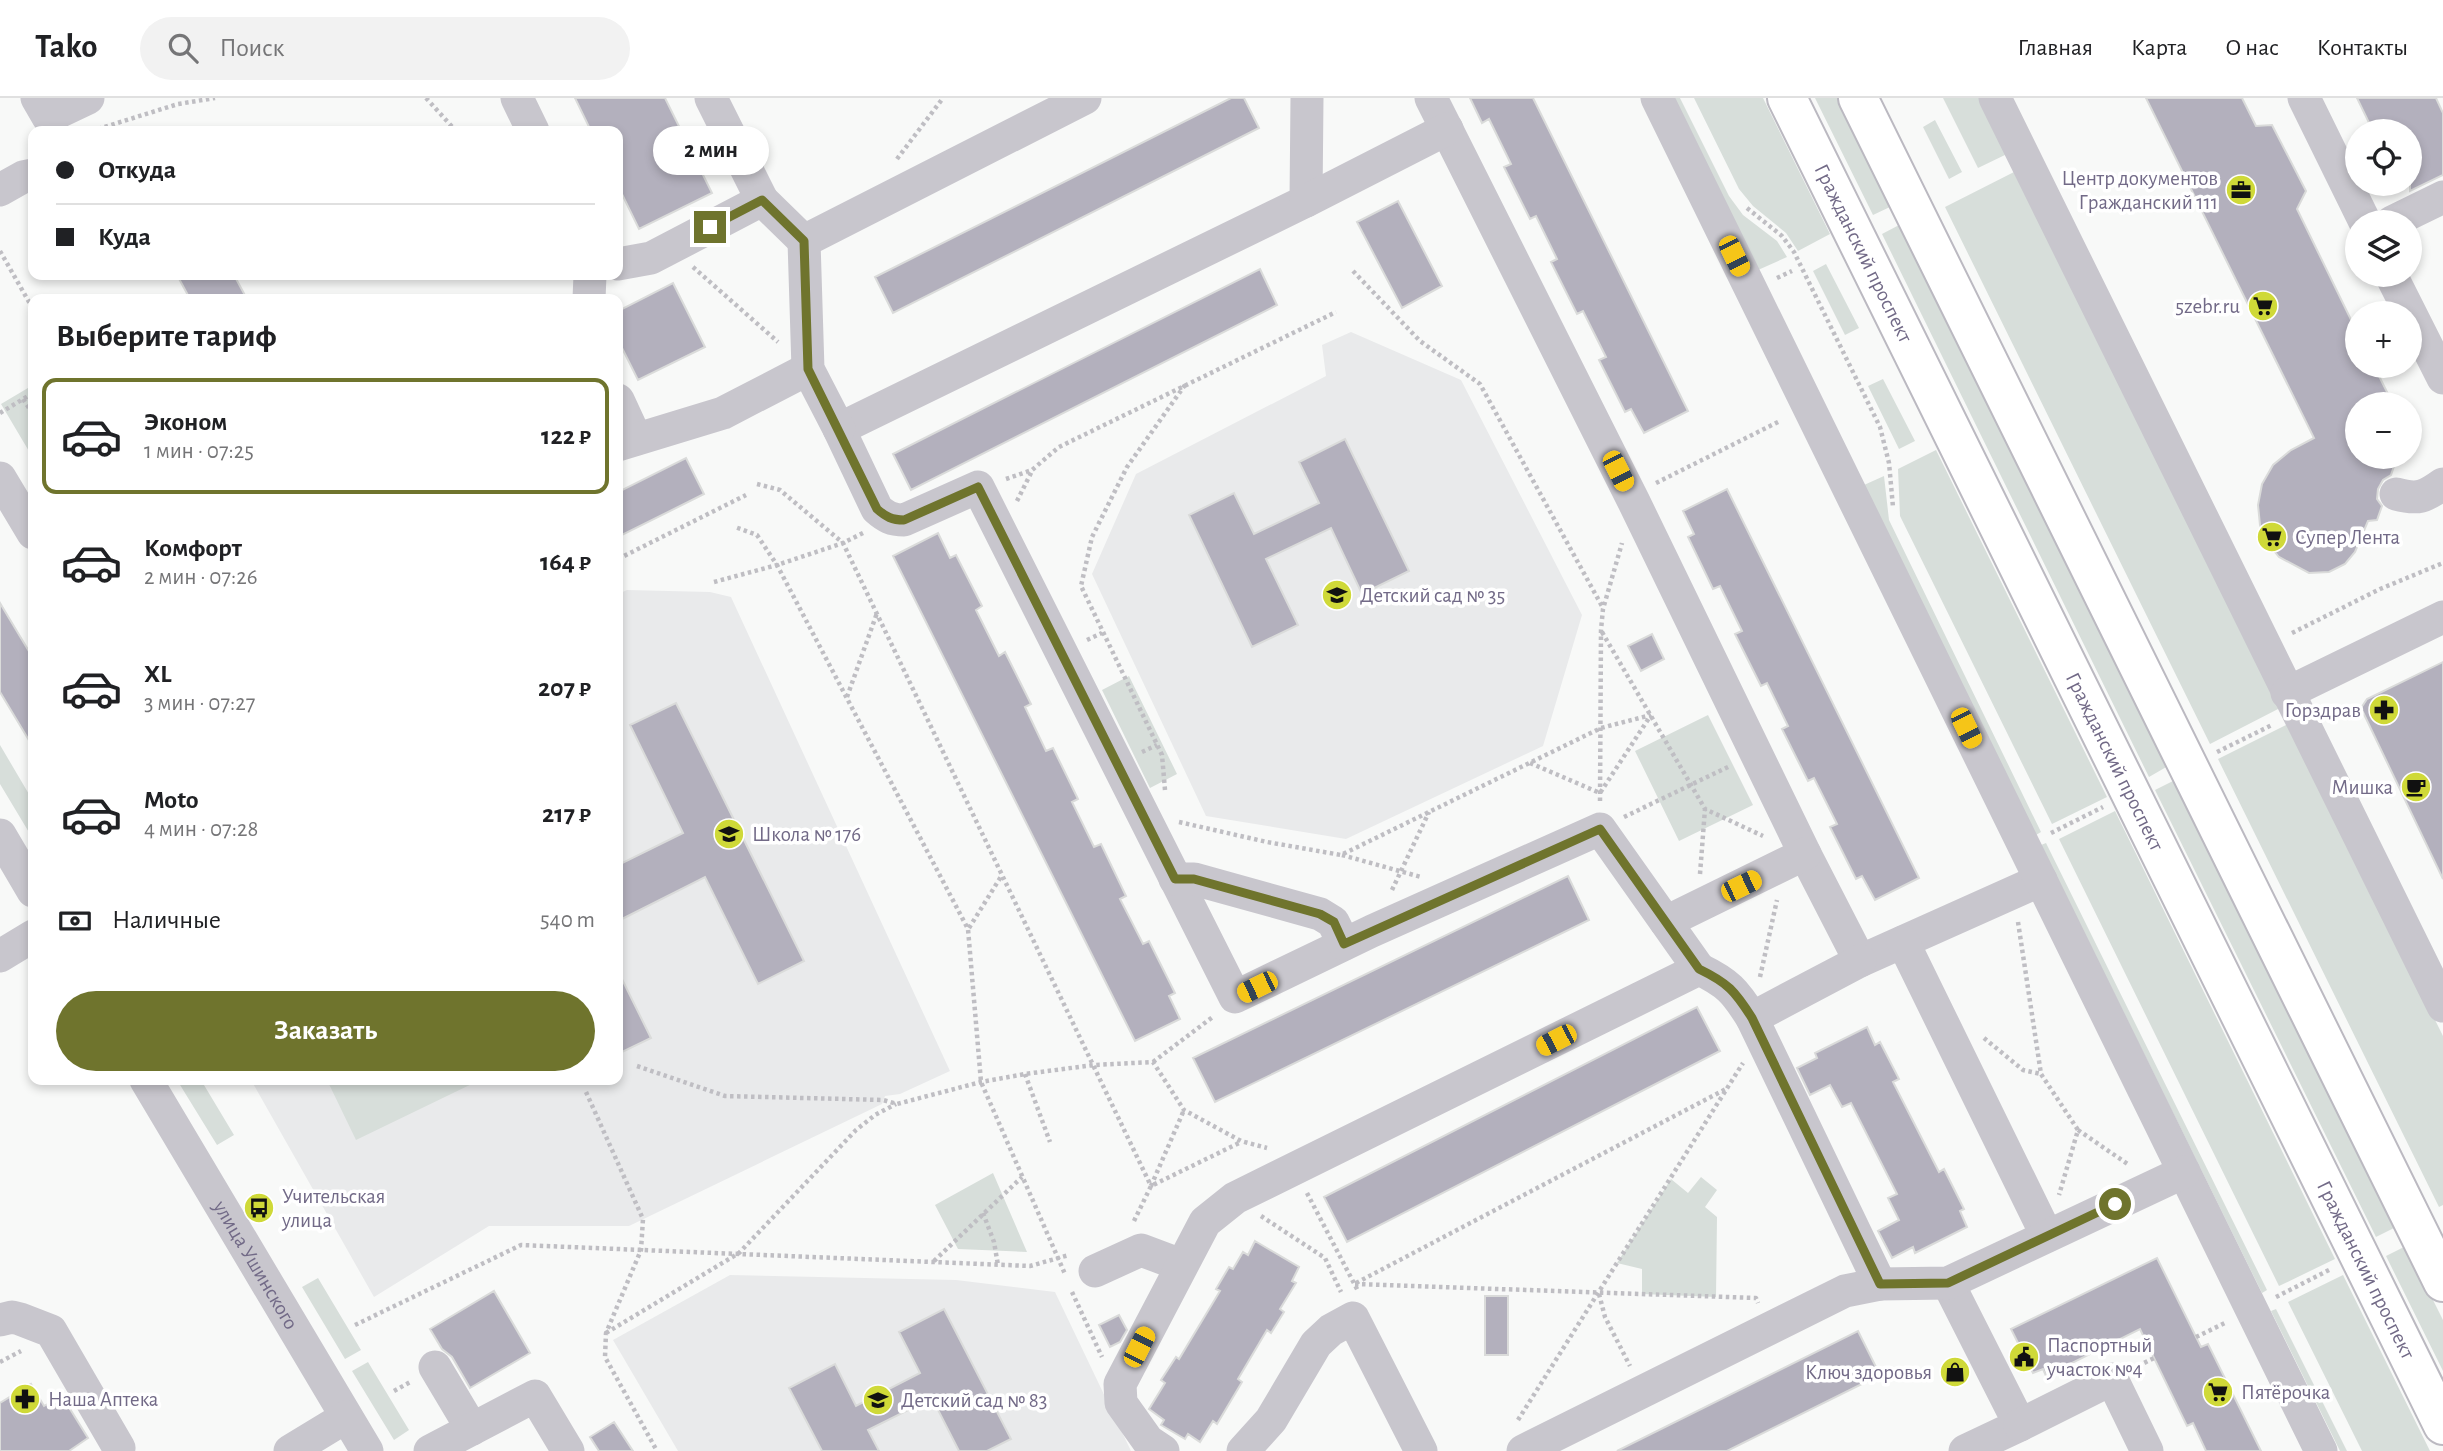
<!DOCTYPE html>
<html lang="ru">
<head>
<meta charset="utf-8">
<style>
  :root { --surface:#fff; --page:#f2f2f2; --text:#202124; --muted:#757577; --line:#e0e0e0; --accent:#6f742d }
  body { margin:0; font-family:"Alegreya Sans",sans-serif; background:var(--page); color:var(--text); height:100vh; display:flex; flex-direction:column; font-size:26px; white-space:nowrap }
  * { box-sizing:border-box; margin:0 }
  p { font-size:23px; color:var(--muted) }
  .icon { flex:none; width:38px; height:38px; fill:none; stroke:currentColor; stroke-width:2; stroke-linecap:round; stroke-linejoin:round }
  .map { position:relative; flex:1; overflow:hidden }
  .side { position:absolute; left:28px; top:196px; width:595px; height:791px; display:flex; flex-direction:column; background:var(--surface); border-radius:14px; box-shadow:0 4px 10px #0003 }
  .side>* { flex:none }
  .hud { position:absolute; left:28px; top:28px; width:595px; height:154px; border-radius:14px; box-shadow:0 4px 10px #0003; display:grid; align-content:center; height:154px; padding:0 28px; background:var(--surface) }
  .controls { position:absolute; left:2345px; top:21px; display:grid; gap:14px }
  .controls a { display:grid; place-items:center; width:77px; height:77px; border-radius:50%; background:var(--surface); box-shadow:0 4px 10px #0003; font-size:35px }
  .end { position:absolute; width:32px; height:32px; margin:-16px; border:9px solid #6f742d; background:#fff; box-shadow:0 0 0 4px #fff }
  .from { border-radius:50% }
  .bubble { position:absolute; height:49px; border-radius:24px; background:var(--surface); box-shadow:0 4px 10px #0003; font-size:23px; font-weight:600; line-height:49px; text-align:center }
  .car { position:absolute; width:21px; height:42px; margin:-21px -10px; border-radius:9px; box-shadow:0 0 5px 2px #0007; background:linear-gradient(#f5c518 24%,#345 0 40%,#f5c518 0 76%,#345 0 86%,#f5c518 0) }
  .hud b { display:flex; align-items:center; gap:24px; height:66px; font-size:26px }
  .hud b+b { border-top:2px solid var(--line) }
  .hud i { width:18px; height:18px; background:var(--text) }
  ul { padding:0; list-style:none }
  li { display:flex; align-items:center; gap:21px; height:116px; margin:0 14px 10px; padding:0 14px; border:4px solid transparent; border-radius:14px }
  li div { flex:1 }
  li b { display:block; font-size:26px }
  li em { font-style:normal; font-weight:600 }
  li.selected { border-color:var(--accent) }
  li>.icon { width:63px; height:63px; stroke-width:1.5 }
  h2 { padding:0 28px; font-size:32px; line-height:84px }
  .pay { display:flex; align-items:center; gap:18px; height:77px; padding:0 28px; font-size:26px }
  .pay p { margin-inline-start:auto }
  .cta { display:flex; gap:14px; margin-top:auto; padding:14px 28px }
  .cta a { flex:1; height:80px; border-radius:42px; background:var(--accent); color:#fff; font-size:28px; font-weight:600; line-height:80px; text-align:center }
  header { display:flex; align-items:center; gap:42px; box-sizing:border-box; height:98px; padding:0 35px; background:var(--surface); border-bottom:2px solid var(--line) }
  header strong { font-size:33px }
  nav { display:flex; gap:38px; margin-inline-start:auto; font-size:24px }
  .search { width:490px; height:63px; background:var(--page); display:flex; align-items:center; gap:18px; box-sizing:border-box; padding:0 24px; border-radius:38px; color:var(--muted); font-size:26px }
  .map>svg:first-child { display:block }
</style>
</head>
<body>
<header>
<strong>Tako</strong>
<div class="search"><svg class="icon" aria-label="search" viewBox="0 0 24 24"><circle cx="10" cy="10" r="6"/><path d="M15 15l6 6"/></svg>Поиск</div>
<nav><a>Главная</a><a>Карта</a><a>О нас</a><a>Контакты</a></nav>
</header>
<div class="map">
<svg width="2443" height="1353" viewBox="0 0 2443 1353">
  <rect width="100%" height="100%" fill="#f8f9f8"/>
  <path fill="#e9eaeb" d="M1351,234l110,48 121,235 -39,131 -197,93 -140,-23 -114,-242 44,-100 190,-98 -4,-31z
    M627,492l83,2 21,5 219,474 -50,23 -15,2 -3,8 -253,122h-140l-115,71 -123,-217h367v-486z
    M730,1177l226,5 99,12 76,159h-453l-65,-111z"/>
  <path fill="#d7deda" d="M1673,0h7l49,98 14,19 34,26 10,16 -29,13z
    M1694,0h69l67,136 -32,17 -12,-18 -33,-27 -14,-17z
    M1815,0h23l54,108 -19,9z
    M1943,0h36l28,56 -29,14z
    M1935,22l27,52 -13,7 -26,-52z
    M2016,73l264,537 -70,36 -265,-537z
    M1901,126l267,542 -19,11 -267,-543z
    M1826,166l33,64 -14,7 -32,-64z
    M1883,281l32,62 -16,8 -31,-63z
    M33,287v73l-32,-54z
    M1936,352l171,347 -55,27 -152,-308 -2,-47z
    M1884,378l5,44 152,312 -5,3 -172,-350z
    M1129,578l48,98 -27,14 -48,-98z
    M1708,617l45,90 -74,36 -44,-90z
    M2288,626l155,312v169l-4,2 -221,-448z
    M0,647l33,56v38l-33,-55z
    M2175,682l221,447 -20,10 -221,-447z
    M2115,713l220,448 -56,27 -220,-447z
    M2046,745l221,447 -5,3 -221,-448z
    M177,982h24l33,55 -17,10z
    M327,982h153l-124,60z
    M993,1075l34,79 -69,-3 -23,-44z
    M1701,1079l16,13 -12,17 12,10 -1,80 -74,-3v-25l-25,-6 54,-84 17,14z
    M2406,1148l37,74v51l-57,-115z
    M2343,1177l87,176h-68l-74,-149z
    M318,1180l43,72 -16,9 -43,-72z
    M2276,1211l71,142h-7l-69,-140z
    M368,1264l41,68 -15,10 -42,-69z"/>
  <path fill="#b3b0bd" stroke="#dadbda" stroke-width="2" d="M575,0h90l47,95 -73,36 -21,-43v-55h-27z
    M1231,0h13l15,30 -366,185 -18,-36z
    M1470,0h63l155,313 -44,22 -13,-24 -6,3 -26,-52 7,-3 -23,-46 -6,3 -26,-52 6,-3 -21,-43 -6,3 -26,-52 7,-3 -22,-45 -7,4z
    M2146,0h96l14,28 16,-1 34,66 -9,18 60,123v34h17l19,38h-36v53h40l-6,18 -8,5 -5,9 -1,10 5,7 -5,14 -9,1 -13,31 -10,12 -16,8 -20,1 -30,-16 -12,-15 -7,-17 -2,-20 4,-21 11,-19 18,-15 23,-12z
    M2357,0h79l7,15v62l-33,16v-60h-37z
    M1398,103l44,85 -40,22 -45,-86z
    M1260,171l17,36 -366,185 -18,-36z
    M177,177h57l13,24h-57z
    M673,185l32,64 -67,33 -20,-40v-29z
    M1345,341l64,132 -47,23 -31,-66 -65,31 32,66 -46,22 -63,-132 45,-22 20,41 65,-31 -20,-41z
    M686,360l18,36 -86,43v-45z
    M1727,391l192,389 -44,22 -13,-24 -6,3 -26,-52 7,-3 -23,-46 -6,3 -26,-52 6,-3 -21,-43 -6,3 -26,-52 7,-3 -22,-45 -7,3 -25,-52 6,-3 -11,-23z
    M938,435l12,25 6,-3 26,51 -6,4 23,46 6,-4 26,52 -6,3 21,44 7,-3 25,51 -6,3 22,45 7,-3 25,52 -6,3 23,45 6,-3 26,52 -6,3 11,23 -45,22 -242,-485z
    M0,505l33,55v89l-33,-55z
    M1652,536l12,25 -23,12 -13,-25z
    M2443,564v217l-82,-171 6,-9z
    M676,605l128,258 -46,23 -53,-107 -87,44v-56l65,-32 -53,-108z
    M1568,778l21,44 -374,182 -22,-44z
    M618,873l33,67 -33,16z
    M1697,909l23,44 -373,191 -23,-45z
    M1867,929l8,18 5,-3 19,37 -6,3 46,90 5,-3 20,40 -4,2 7,16 -52,26 -2,-6 -21,11 -14,-27 21,-11 -11,-22 9,-4 -46,-91 -9,4 -12,-22 -20,10 -13,-27 20,-10 -2,-5z
    M1255,1143l44,26 -7,14 4,2 -16,26 4,3 -13,21 -4,-3 -29,49 4,3 -25,42 -4,-3 -13,21 -12,-8 -3,5 -24,-14 3,-5 -15,-11 16,-26 -4,-3 15,-23 3,2 41,-68 -4,-2 13,-22 4,2 10,-17 5,3z
    M2157,1160l44,89 7,-3 53,107h-55l-13,-28 -6,3 -47,-97 -94,47 -3,-7 -10,4 -22,-44z
    M494,1193l36,62 -60,35 -18,-31 -10,-8 -12,-20z
    M1485,1198h23v59h-23z
    M944,1211l67,130 -24,12h-28l-27,-53 -64,32 11,21h-57l-33,-63 46,-24 21,42 64,-33 -21,-41z
    M1119,1217l8,15 -7,12 -10,5 -11,-22z
    M1858,1233l22,44 -153,76h-110z
    M31,1286l13,22 18,-10 26,42 -19,13h-69v-48z
    M614,1324l19,29h-34l-9,-14z"/>
  <g fill="none" stroke-linecap="round" stroke-linejoin="round">
    <g stroke="#bbb9c1" stroke-width="42">
      <g id="major">
        <path id="s2" d="M1787,0l656,1327"/>
        <path d="M1858,0l585,1184"/>
      </g>
    </g>
    <path stroke="#bfbec3" stroke-width="4.5" stroke-dasharray="3.5 3.5" stroke-linecap="butt" d="M426,0l30,33
      M98,31l80,-25 37,-6
      M897,61l46,-61
      M1747,110l35,28 12,16 86,175 9,36 4,44
      M0,153l33,58
      M693,169l85,75
      M1353,173l67,70 60,43 123,224
      M1777,180l15,-7
      M23,301l10,15
      M0,315l33,-20
      M1006,381l26,-9 27,-23 277,-135
      M1656,385l124,-62
      M757,386l23,6 63,53 308,643 33,-76
      M1017,403l15,-30
      M863,435l-20,10 -66,22 191,364 13,153 84,192
      M618,461l128,-64
      M714,484l63,-17 -20,-30 -22,-8
      M1602,534l103,177 58,27
      M2292,535l88,-44 63,-26
      M1087,542l15,-7
      M847,599l30,-84
      M1142,654l15,-7
      M2217,654l55,-27
      M1530,665l70,30 51,-78
      M1165,692l-3,-35 -81,-169 11,-49 35,-70 58,-82
      M1600,703l1,-171 2,-21 19,-66
      M1624,719l106,-51
      M1179,724l88,20 74,13 260,-127 50,-13
      M2051,735l52,-26
      M1342,757l79,22
      M1700,776l5,-65
      M1392,792l37,-78
      M2018,824l23,152 37,56 -19,65
      M969,830l33,-53
      M1760,879l17,-77
      M1984,940l39,32 18,4
      M1153,964l61,-46
      M637,968l88,30 158,4 14,4 84,-22 44,-8 69,-9 59,-3 31,48 57,31 26,7
      M1025,976l25,68
      M586,994l57,127 -2,31 -35,83 -1,24 52,94
      M2078,1032l51,35
      M1307,1095l51,98
      M983,1115l11,29 4,23
      M1261,1118l64,42 16,34
      M1134,1123l17,-35 90,-44
      M934,1163l88,-84
      M1356,1185l370,-194
      M1355,1186l401,14 2,5
      M1072,1194l30,65
      M1599,1196l6,23 25,49
      M2276,1199l55,-28
      M355,1227l166,-80 509,21 39,-11
      M606,1235l133,-80 117,-123 19,-15 21,-11
      M2196,1239l31,-15
      M0,1264l21,-11
      M2138,1268l16,-8
      M394,1293l18,-10
      M1518,1322l225,-357"/>
    <g stroke="#c8c6cd" stroke-width="33">
      <path d="M37,0l11,19 40,-19"/>
      <path d="M517,0l16,33"/>
      <path d="M711,0l51,102 42,41"/>
      <path d="M1307,0l-1,103 -467,228 38,80c9,8 15,11 27,11l74,-33 257,510 137,-66 228,-102 99,140"/>
      <path d="M1431,0l203,404 171,352 55,107 181,-81"/>
      <path d="M1657,0l664,1353"/>
      <path d="M1995,0l448,908"/>
      <path d="M2304,0l61,124"/>
      <path d="M0,92l23,-13 10,-2"/>
      <path d="M1306,103l141,-72"/>
      <path d="M2392,124l51,-25"/>
      <path d="M618,166l33,-6 111,-58"/>
      <path d="M2391,177l52,103"/>
      <path d="M589,201l1,-24"/>
      <path d="M618,302l18,39"/>
      <path d="M839,331l-31,-60 -4,-128 281,-143"/>
      <path d="M618,347l105,-32 85,-44"/>
      <path d="M0,380l33,55"/>
      <path d="M2396,396c22,6 29,3 47,-10"/>
      <path d="M2287,595l156,-76"/>
      <path d="M0,737l33,56"/>
      <path d="M1175,781h19l126,35 13,8 11,22"/>
      <path d="M1666,824l139,-68"/>
      <path d="M1903,844l144,294"/>
      <path d="M0,858l33,-20"/>
      <path id="s1" d="M146,982l221,371"/>
      <path d="M1095,1173l46,-21 40,15"/>
      <path d="M1948,1185l72,142 -55,26"/>
      <path d="M1880,1186l68,-1 236,-111"/>
      <path d="M0,1222l12,-3 8,2 31,12 68,117 -1,3"/>
      <path d="M435,1269l37,62"/>
      <path d="M2020,1327l92,-46 35,72"/>
      <path d="M290,1353l56,-34"/>
      <path d="M430,1353l105,-55 33,55"/>
      <path d="M1163,1353l-15,-10 -27,-38 -1,-19 85,-162 30,-24 464,-229c29,14 36,22 53,49"/>
      <path d="M1243,1353l28,-31 45,-76 15,-14 22,-12 68,133"/>
      <path d="M1523,1353l322,-160 35,-7 -128,-266 108,-57"/>
    </g>
    <use href="#major" stroke="#fff" stroke-width="38"/>
  </g>
  <g fill="none" stroke-linecap="round" stroke-linejoin="round">
    <path stroke="#6f742d" stroke-width="9" d="M710,129l52,-27 42,41 4,128 69,140c9,8 15,11 27,11l74,-33 197,392h19l126,35 14,8 10,22 256,-115 99,140c29,14 36,22 53,49l128,266 68,-1 167,-79"/>
  </g>
  <defs>
    <g id="office-disc" transform="scale(1.575)"><circle r="9.5" fill="#cfd938" stroke="#fff"/><path d="M-6-3h4V-5.5h4V-3h4V5H-6ZM-1-4.5V-3h2v-1.5ZM-6 0V1H6V0Z" fill="#111"/></g>
    <g id="supermarket-disc" transform="scale(1.575)"><circle r="9.5" fill="#cfd938" stroke="#fff"/><path d="M-6-5.5h2.5l.6 2H6L4.5 2H-2.5L-4.4-4H-6ZM-1.5 3.2a1.3 1.3 0 1 0 .1 0ZM3 3.2a1.3 1.3 0 1 0 .1 0Z" fill="#111"/></g>
    <g id="school-disc" transform="scale(1.575)"><circle r="9.5" fill="#cfd938" stroke="#fff"/><path d="M0-5L7-2L0 1L-7-2ZM-4 1L0 2.5L4 1V4Q0 6-4 4Z" fill="#111"/></g>
    <g id="pharmacy-disc" transform="scale(1.575)"><circle r="9.5" fill="#cfd938" stroke="#fff"/><path d="M-2-6h4v4h4v4h-4v4h-4v-4h-4v-4h4Z" fill="#111"/></g>
    <g id="cafe-disc" transform="scale(1.575)"><circle r="9.5" fill="#cfd938" stroke="#fff"/><path d="M-5.5-4.5H6V0H3Q3 3.5 0 3.5H-2.5Q-5.5 3.5-5.5 0ZM3-3.2v2h1.7v-2ZM-6 4.5H4V6H-6Z" fill="#111"/></g>
    <g id="bus-disc" transform="scale(1.575)"><circle r="9.5" fill="#cfd938" stroke="#fff"/><path d="M-5-6H5V4H4V6H2V4H-2V6H-4V4H-5ZM-3.5-4V0h7V-4ZM-3.5 1.2v1.5H-2V1.2ZM2 1.2v1.5H3.5V1.2Z" fill="#111"/></g>
    <g id="civic-disc" transform="scale(1.575)"><circle r="9.5" fill="#cfd938" stroke="#fff"/><path d="M-.6-6.5H3V-4.5H.6V-3L4-1V1h2V6H-6V1h2V-1L-.6-3ZM-1.2 2.5V6h2.4V2.5Z" fill="#111"/></g>
    <g id="shop-disc" transform="scale(1.575)"><circle r="9.5" fill="#cfd938" stroke="#fff"/><path d="M-5-2.5h2.3a2.7 3.5 0 0 1 5.4 0H5L5.5 6h-11ZM-1.5-2.5h3a1.5 2.3 0 0 0-3 0Z" fill="#111"/></g>
  </defs>
  <g fill-rule="evenodd">
    <use href="#office-disc" x="2241" y="92"/>
    <use href="#supermarket-disc" x="2263" y="208"/>
    <use href="#supermarket-disc" x="2272" y="439"/>
    <use href="#school-disc" x="1337" y="497"/>
    <use href="#pharmacy-disc" x="2384" y="612"/>
    <use href="#cafe-disc" x="2416" y="689"/>
    <use href="#school-disc" x="729" y="736"/>
    <use href="#bus-disc" x="259" y="1110"/>
    <use href="#civic-disc" x="2024" y="1259"/>
    <use href="#shop-disc" x="1955" y="1274"/>
    <use href="#supermarket-disc" x="2218" y="1294"/>
    <use href="#pharmacy-disc" x="25" y="1301"/>
    <use href="#school-disc" x="878" y="1302"/>
  </g>
  <g text-anchor="middle" stroke-width="7" stroke-linejoin="round" paint-order="stroke">
    <g font-size="21" fill="#726a87" stroke="#fff" text-anchor="start">
      <text x="2218" y="87" text-anchor="end">Центр документов<tspan x="2218" dy="24">Гражданский 111</tspan></text>
      <text x="2240" y="215" text-anchor="end">5zebr.ru</text>
      <text x="2295" y="446">Супер Лента</text>
      <text x="1360" y="504">Детский сад № 35</text>
      <text x="2361" y="619" text-anchor="end">Горздрав</text>
      <text x="2393" y="696" text-anchor="end">Мишка</text>
      <text x="752" y="743">Школа № 176</text>
      <text x="282" y="1105">Учительская<tspan x="282" dy="24">улица</tspan></text>
      <text x="2047" y="1254">Паспортный<tspan x="2047" dy="24">участок №4</tspan></text>
      <text x="1932" y="1281" text-anchor="end">Ключ здоровья</text>
      <text x="2241" y="1301">Пятёрочка</text>
      <text x="48" y="1308">Наша Аптека</text>
      <text x="901" y="1309">Детский сад № 83</text>
    </g>
    <g font-size="21" fill="#726a87" stroke="#fff">
      <text dy="7" stroke="none"><textPath href="#s2" startOffset="173">Гражданский проспект</textPath></text>
      <text dy="7" stroke="none"><textPath href="#s2" startOffset="740">Гражданский проспект</textPath></text>
      <text dy="7" stroke="none"><textPath href="#s1" startOffset="215">улица Ушинского</textPath></text>
      <text dy="7" stroke="none"><textPath href="#s2" startOffset="1307">Гражданский проспект</textPath></text>
    </g>
  </g>
</svg>
<div class="controls">
<a><svg class="icon" aria-label="locate" viewBox="0 0 24 24"><circle cx="12" cy="12" r="6"/><path d="M12 2v4M12 18v4M2 12h4M18 12h4"/></svg></a>
<a><svg class="icon" aria-label="layers" viewBox="0 0 24 24"><path d="M12 4l9 5-9 5-9-5zM3 14l9 5 9-5"/></svg></a>
<a>+</a>
<a>−</a>
</div>
<i class="end from" style="left:2115px;top:1106px"></i>
<i class="end" style="left:710px;top:129px"></i>
<div class="bubble" style="left:653px;top:28px;width:116px">2 мин</div>
<i class="car" style="left:1734px;top:158px;rotate:154deg"></i>
<i class="car" style="left:1618px;top:373px;rotate:153deg"></i>
<i class="car" style="left:1966px;top:630px;rotate:154deg"></i>
<i class="car" style="left:1741px;top:788px;rotate:64deg"></i>
<i class="car" style="left:1257px;top:889px;rotate:244deg"></i>
<i class="car" style="left:1556px;top:942px;rotate:243deg"></i>
<i class="car" style="left:1139px;top:1249px;rotate:27deg"></i>
<div class="hud">
<b><i class="from"></i>Откуда</b>
<b><i></i>Куда</b>
</div>
<section class="side">
<h2>Выберите тариф</h2>
<ul>
<li class="selected"><svg class="icon" aria-label="car" viewBox="0 0 24 24"><path d="M5 17H2v-5l4-1 3-4h7l3 4 3 1v5h-3M9 17h6M6 11h13"/><circle cx="7" cy="17" r="2"/><circle cx="17" cy="17" r="2"/></svg><div><b>Эконом</b><p>1 мин · 07:25</p></div><em>122 ₽</em></li>
<li><svg class="icon" aria-label="car" viewBox="0 0 24 24"><path d="M5 17H2v-5l4-1 3-4h7l3 4 3 1v5h-3M9 17h6M6 11h13"/><circle cx="7" cy="17" r="2"/><circle cx="17" cy="17" r="2"/></svg><div><b>Комфорт</b><p>2 мин · 07:26</p></div><em>164 ₽</em></li>
<li><svg class="icon" aria-label="car" viewBox="0 0 24 24"><path d="M5 17H2v-5l4-1 3-4h7l3 4 3 1v5h-3M9 17h6M6 11h13"/><circle cx="7" cy="17" r="2"/><circle cx="17" cy="17" r="2"/></svg><div><b>XL</b><p>3 мин · 07:27</p></div><em>207 ₽</em></li>
<li><svg class="icon" aria-label="car" viewBox="0 0 24 24"><path d="M5 17H2v-5l4-1 3-4h7l3 4 3 1v5h-3M9 17h6M6 11h13"/><circle cx="7" cy="17" r="2"/><circle cx="17" cy="17" r="2"/></svg><div><b>Moto</b><p>4 мин · 07:28</p></div><em>217 ₽</em></li>
</ul>
<div class="pay"><svg class="icon" aria-label="cash" viewBox="0 0 24 24"><path d="M3 7h18v10H3z"/><circle cx="12" cy="12" r="2"/></svg>Наличные<p>540 m</p></div>
<div class="cta"><a>Заказать</a></div>
</section>
</div>
</body>
</html>
